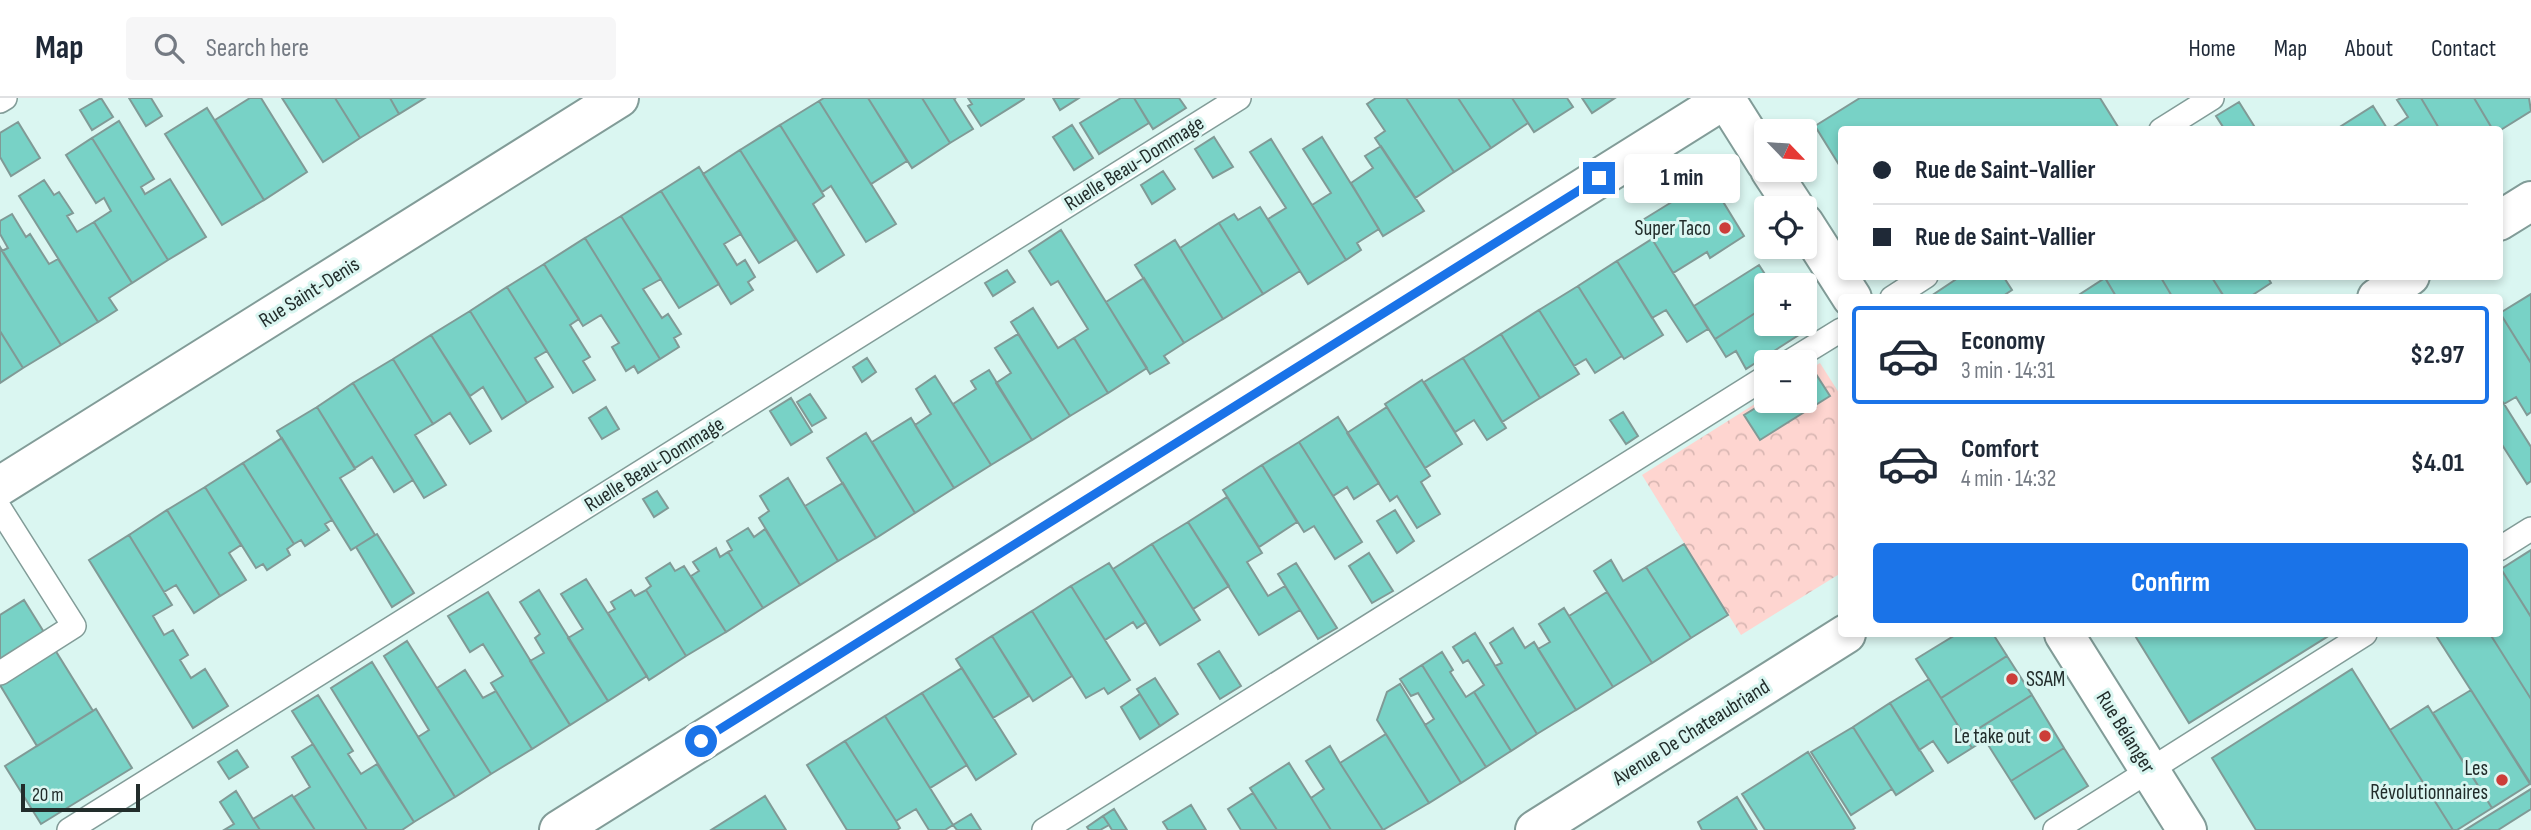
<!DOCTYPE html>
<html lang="en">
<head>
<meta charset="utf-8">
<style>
  :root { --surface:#fff; --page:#f6f6f7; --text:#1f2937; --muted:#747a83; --line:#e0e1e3; --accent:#1a73e8 }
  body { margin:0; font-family:"Sofia Sans Condensed",sans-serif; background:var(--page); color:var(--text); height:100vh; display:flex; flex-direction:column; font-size:26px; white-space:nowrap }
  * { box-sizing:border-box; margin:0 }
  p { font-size:23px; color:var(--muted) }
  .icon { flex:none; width:38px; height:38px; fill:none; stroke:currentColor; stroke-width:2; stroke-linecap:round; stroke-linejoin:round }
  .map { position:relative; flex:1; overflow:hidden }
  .side { position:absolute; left:1838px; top:196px; width:665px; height:343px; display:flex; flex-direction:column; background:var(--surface); border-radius:7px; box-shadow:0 4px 10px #0003 }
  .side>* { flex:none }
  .top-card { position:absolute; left:1838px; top:28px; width:665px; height:154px; border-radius:7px; box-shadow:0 4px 10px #0003; display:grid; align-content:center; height:154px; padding:0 35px; background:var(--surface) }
  .needle { width:46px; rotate:115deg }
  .fabs { position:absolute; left:1754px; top:21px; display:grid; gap:14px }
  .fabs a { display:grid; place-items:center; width:63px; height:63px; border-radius:7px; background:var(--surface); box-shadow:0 4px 10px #0003; font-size:35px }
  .scale { position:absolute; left:21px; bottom:18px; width:119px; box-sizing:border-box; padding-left:7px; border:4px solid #222d2b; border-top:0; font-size:19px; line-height:24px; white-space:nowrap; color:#222d2b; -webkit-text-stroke:5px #daf6f1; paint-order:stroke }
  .end { position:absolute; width:32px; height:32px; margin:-16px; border:9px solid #1a73e8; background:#fff; box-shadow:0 0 0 4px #fff }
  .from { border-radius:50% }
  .bubble { position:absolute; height:49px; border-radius:7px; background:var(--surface); box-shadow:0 4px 10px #0003; font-size:23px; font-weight:700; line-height:49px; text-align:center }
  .top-card b { display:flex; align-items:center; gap:24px; height:66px; font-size:26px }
  .top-card b+b { border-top:2px solid var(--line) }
  .top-card i { width:18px; height:18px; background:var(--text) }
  ul { padding:12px 0 0; list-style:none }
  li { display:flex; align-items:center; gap:21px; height:98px; margin:0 14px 10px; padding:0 21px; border:4px solid transparent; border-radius:7px }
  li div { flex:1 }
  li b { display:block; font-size:26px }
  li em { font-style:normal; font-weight:700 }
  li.current { border-color:var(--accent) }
  li>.icon { width:63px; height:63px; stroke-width:1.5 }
  .primary-button { display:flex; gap:14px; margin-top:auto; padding:14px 35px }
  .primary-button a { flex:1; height:80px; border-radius:7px; background:var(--accent); color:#fff; font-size:28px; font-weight:700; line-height:80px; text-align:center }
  header { display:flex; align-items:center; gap:42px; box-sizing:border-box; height:98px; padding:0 35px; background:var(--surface); border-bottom:2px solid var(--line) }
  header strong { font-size:33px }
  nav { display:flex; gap:38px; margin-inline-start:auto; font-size:24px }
  .search { width:490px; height:63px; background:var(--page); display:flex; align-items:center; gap:18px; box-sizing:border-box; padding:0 24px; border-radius:7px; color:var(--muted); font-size:26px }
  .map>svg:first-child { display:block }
</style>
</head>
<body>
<header>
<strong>Map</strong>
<div class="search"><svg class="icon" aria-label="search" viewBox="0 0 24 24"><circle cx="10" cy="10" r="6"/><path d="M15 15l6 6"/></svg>Search here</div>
<nav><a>Home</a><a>Map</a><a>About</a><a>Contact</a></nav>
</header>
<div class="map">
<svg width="2531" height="732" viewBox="0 0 2531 732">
  <defs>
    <pattern id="park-crowns" width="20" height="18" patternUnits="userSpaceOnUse" patternTransform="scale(1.75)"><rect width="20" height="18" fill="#fed5d0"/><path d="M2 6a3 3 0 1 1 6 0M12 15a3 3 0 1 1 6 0" fill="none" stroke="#d9b7b3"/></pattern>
  </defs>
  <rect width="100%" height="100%" fill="#daf6f1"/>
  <path fill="url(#park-crowns)" d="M1820,265l21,33v177l-100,62 -99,-160 124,-78v4h38v-28z"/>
  <path fill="#78d2c6" stroke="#809a96" stroke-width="2" d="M101,0l12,19 -21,13 -12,-20z
    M129,0h22l11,18 -16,10z
    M250,0h11l46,74 -43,28 -49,-80z
    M282,0h53l25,40 -37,24z
    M335,0h55l9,16 -39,24z
    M390,0h35l-26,16z
    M824,0h44l39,63 -36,23 -52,-83z
    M868,0h54l28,45 -38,25z
    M922,0h34l-2,1 19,30 -23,14z
    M968,0h56v1l-43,27 -13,-20 4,-2z
    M1053,0h26l-19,12z
    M1121,0h13l15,25 -50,31 -19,-31z
    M1134,0h45l7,10 -33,21z
    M1376,0h30l48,74 -39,26 -40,-60 10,-7 -18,-27z
    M1406,0h52l33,50 -37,24z
    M1458,0h54l16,25 -37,25z
    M1512,0h55l6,9 -39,25z
    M1582,0h33l-23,15z
    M1860,0h240l20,32h-279v38l-26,-42z
    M2401,0h20l19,32h-51l19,-13 -11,-17z
    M2421,0h53l19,32h-53z
    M2474,0h55l2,13 -32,20 -6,-1z
    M819,3l77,123 -30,18 -35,-56 -9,6 -42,-67z
    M2239,4l17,27 -31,1 -9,-14z
    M2373,8l15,24h-53z
    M207,10l57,92 -42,25 -57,-91z
    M119,23l35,58 -13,8 4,7 25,-15 36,58 -38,23 -76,-122z
    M18,24l22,36 -29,18 -11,-19v-24z
    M780,27l44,71 -11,8 31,51 -27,17 -77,-122z
    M1072,27l21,33 -19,12 -21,-33z
    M1214,39l19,30 -20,11 -18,-29z
    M1322,39l57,92 -22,14 4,7 -15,10 -34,-55 19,-12 -28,-44z
    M92,40l76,122 -36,23 -38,-61 17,-11 -7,-13 -8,5 -30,-48z
    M1271,41l75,121 -38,24 -40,-65 18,-11 -36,-56z
    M1381,48l43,65 -41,25 -32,-53 22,-15 -8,-12z
    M740,52l56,90 -37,23 -56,-89z
    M699,69l42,67 -17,10 13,21 8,-5 10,17 -7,5 5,8 -22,14 -70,-113z
    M1163,73l12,18 -23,15 -11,-19z
    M44,82l10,15 5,-3 14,21 -6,3 10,16 17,-10 38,61 -23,15 8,12 -19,12 -79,-126z
    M1701,86l13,3 30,49 -34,22 -3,-6 -34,21 -32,-52z
    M661,93l58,93 -40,24 -58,-92z
    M1260,109l40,64 -37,23 -44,-71 15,-9 4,6z
    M12,116l14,23 4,-3 19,30 9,-5 40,63 -37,23 -59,-94 6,-3 -8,-14v-13z
    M621,118l40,63 -18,10 19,29 6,-4 13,20 -7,4 5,9 -19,12 -75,-121z
    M1219,125l44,71 -40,25 -43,-71z
    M1061,132l86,138 -39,25 -34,-55 14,-9 -30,-48 -7,4 -22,-34z
    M585,140l75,121 -22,14 -4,-7 -8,5 -14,-24 7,-4 -18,-28 -18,11 -39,-62z
    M1652,141l56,90 -21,13 -21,-32 -14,8 -35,-57z
    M1175,142l48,79 -39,24 -49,-78z
    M0,149l61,98 -38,23 -23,-37z
    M1617,163l46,74 -39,24 -46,-73z
    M544,166l35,55 -9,6 20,32 -7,4 12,19 -22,13 -66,-106z
    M1759,167l13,20h-6v21l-51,33 -21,-33z
    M1007,172l8,12 -22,14 -8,-13z
    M1961,178h42l9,14 -12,8h-72z
    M2104,178h56l13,22h-56z
    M2160,178h51l13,21 -51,1z
    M2211,178h56l4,7 -23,15h-23z
    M1144,180l40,65 -20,13 5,7 -19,11 -44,-72z
    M2105,180l12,20h-43z
    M1578,188l44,70 -27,17 -9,-14 -12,7 -35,-56z
    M507,189l40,64 -12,7 18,29 -26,16 -57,-92z
    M2531,196v69l-31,-50z
    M1766,208v18h30l6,9 -56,36 -10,-18 -10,6 -11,-18z
    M1033,210l25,40 16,-10 34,55 -38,23 -59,-94z
    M1539,212l40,64 -39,24 -39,-64z
    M470,213l57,92 -25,16 -19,-32 -13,9 -39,-61z
    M2500,215l31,50v49l-4,3 -11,-18 -12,7 -5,-8z
    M0,233l23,37 -23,15z
    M1018,236l52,82 -38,24 -36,-57 15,-10 -16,-25z
    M1501,236l39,64 -38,24 -39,-64z
    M431,237l60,96 -21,13 -20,-31 -17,11 -40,-65z
    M867,260l9,14 -14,10 -9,-15z
    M1463,260l43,70 -19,12 -13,-20 -19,12 -31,-50z
    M393,261l40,65 -18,11 31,50 -22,13 -71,-115z
    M989,272l43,70 -41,25 -38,-61 23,-15 -5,-8z
    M1814,273l16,25 -70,44 -16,-25 23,-14h37v-23z
    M935,278l56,89 -37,23 -39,-63 16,-11 -15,-25z
    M1422,282l40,64 -37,24 -40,-64z
    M353,285l60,97 -19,12 -22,-35 -17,11 -38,-61z
    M810,296l16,24 -14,8 -15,-24z
    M2499,298l32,51v34l-4,3 -28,-44z
    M791,300l21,34 -21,13 -21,-34z
    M317,309l38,62 -15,9 35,57 -24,15 -74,-119z
    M606,309l13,22 -17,10 -13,-21z
    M1387,309l43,69 -9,6 19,32 -23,14 -20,-32 -7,5 -43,-68z
    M1623,314l15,24 -12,8 -16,-24z
    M1338,319l41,66 -25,16 -7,-12 -14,9 -34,-54z
    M911,320l43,70 -39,25 -43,-71z
    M866,335l49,80 -39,25 -49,-80z
    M282,340l50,82 -7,4 4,6 -24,16 -4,-6 -7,4 -51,-81z
    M1299,344l63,100 -27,17 -21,-33 -10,6 -42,-67z
    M243,365l51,81 -7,5 3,6 -23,15 -4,-6 -7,4 -51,-81z
    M1262,367l35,57 -38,25 -36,-57z
    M788,380l50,83 -38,24 -41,-67 10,-7 -9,-15z
    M843,385l33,55 -38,23 -33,-55z
    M205,389l36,58 -12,8 17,27 -26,16 -53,-86z
    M657,393l11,17 -14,9 -11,-18z
    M1227,399l35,56 -15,9 21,34 17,-10 15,24 -41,25 -71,-113z
    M167,412l53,86 -26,17 -18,-28 -12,7 -35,-57z
    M1395,412l19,31 -17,12 -20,-32z
    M1188,424l41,64 -36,23 -41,-65z
    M748,430l6,9 11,-8 35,56 -37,23 -35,-56 4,-2 -5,-9z
    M377,436l37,59 -22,14 -36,-60z
    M129,437l43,70 -19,11 11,19 9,-5 15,25 -8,5 11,18 14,-9 23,37 -35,22 -104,-168z
    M1152,446l48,76 -40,25 -47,-76z
    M1684,446l44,71 -37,23 -45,-71z
    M716,450l4,9 8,-5 35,56 -37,24 -35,-56 8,-5 -6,-9z
    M2531,452v67l-30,-48z
    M1369,455l24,38 -21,12 -23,-37z
    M1611,462l12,21 23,-14 45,71 -39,25 -58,-92z
    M670,465l5,8 9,-5 42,66 -40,24 -40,-66 5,-4 -5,-8z
    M1109,465l37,59 -9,6 -4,-6 -28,18 -34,-54z
    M1296,465l41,65 -19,11 -40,-65z
    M2501,471l30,48v82l-41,-65h9v-63z
    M586,481l61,97 -39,25 -40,-63 15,-9 -22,-35z
    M1071,488l59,94 -22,14 -4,-6 -18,10 -54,-87z
    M539,492l69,111 -38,24 -40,-64 14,-8 -9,-15 5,-4 -20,-32z
    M631,492l4,6 11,-6 40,66 -37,24 -41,-67 7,-4 -4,-7z
    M488,494l82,133 -38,24 -41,-66 12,-7 -20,-32 -13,8 -22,-36z
    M1607,494l45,71 -39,24 -44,-71z
    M24,502l69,111 -56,35 -37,-61v-70z
    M1564,510l49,79 -37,23 -38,-61 12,-7 -11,-18z
    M1032,513l40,65 -39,25 -41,-65z
    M1513,530l12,20 9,-6 42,68 -39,24 -42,-68 7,-3 -12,-20z
    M1475,535l62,101 -26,17 -37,-59 10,-7 -16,-25 -5,3 -10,-16z
    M1957,536h36l14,22 -66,42 -25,-39z
    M2134,536h195l1,1 -141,88z
    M2435,536h55l41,65v85z
    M992,538l37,60 -36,22 -37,-59z
    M407,543l84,133 -36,23 -37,-60 11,-7 -45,-74z
    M1219,553l22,35 -21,13 -22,-35z
    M1442,554l11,18 -3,2 16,25 8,-5 37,59 -25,16 -64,-102z
    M2007,558l25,39 -67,42 -24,-39z
    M372,564l83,135 -41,25 -83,-134z
    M1422,567l64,102 -25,16 -36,-58 9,-6 -16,-26 -7,3 -11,-17z
    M962,570l54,86 -40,26 -54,-87z
    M2352,571l38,61 63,100h-197l-44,-72z
    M465,572l18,28 13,-7 36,58 -41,25 -54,-86z
    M1155,580l23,36 -18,12 -23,-37z
    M1929,581l43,69 -24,15 -15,-22 -14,9 -29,-47z
    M1400,586l61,99 -32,20 -52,-83 10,-28z
    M2471,592l59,94 -38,24 -59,-95z
    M922,595l45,72 -37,23 -45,-72z
    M1140,596l20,32 -20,13 -19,-32z
    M318,597l35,56 -5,3 13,20 16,-10 37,58 -12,8h-35l-75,-119z
    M2032,597l32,53 -53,33 -26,-41 -13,8 -7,-11z
    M1890,605l43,68 -37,24 -43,-68z
    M2428,608l64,102 -35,22h-4l-63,-100z
    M96,611l36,59 -91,56 -36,-58z
    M885,618l68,109 -8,5h-16l-13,-21 -20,12 -51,-80z
    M1853,629l39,62 -41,26 -40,-63z
    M1386,636l43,69 -46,27 -43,-67z
    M845,643l51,80 4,7 -3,2h-50l-40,-65z
    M313,646l54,86h-52l-21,-33 16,-10 -18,-30z
    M1330,648l10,17 43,67h-52l-20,-32 13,-9 -18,-28z
    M2064,650l24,38 -53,33 -24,-38z
    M237,652l11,17 -19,12 -11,-17z
    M1808,654l47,76 -3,2h-87l-23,-36z
    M1289,665l22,35 20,32h-54l-27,-42z
    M2531,691v20l-33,21h-33z
    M236,693l17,28 7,11h-36l10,-6 -14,-22z
    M1253,695l24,37h-36l-13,-21z
    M292,697l23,35h-55l-7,-11z
    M765,698l21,34h-75z
    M1737,699l20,33h-55l-4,-8z
    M1191,707l15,25h-38l-5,-8z
    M1114,711l13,21h-15l-3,-5 -6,-9z
    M971,716l10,16h-24l-4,-5z
    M1103,718l6,9 -9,5h-11l-2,-3z"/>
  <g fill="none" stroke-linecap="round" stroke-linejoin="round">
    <g stroke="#829c98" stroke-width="26">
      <path id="lane" d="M0,3l5,-3
        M2161,32l51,-32
        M1892,200l34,-22
        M1789,264l52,-32
        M0,411l74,117 -74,47
        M2499,451l32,-20
        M69,732l1170,-732
        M1044,732l722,-453
        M2055,732l310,-196"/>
    </g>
    <g stroke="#829c98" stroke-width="42">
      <path id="street" d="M559,732l1168,-732"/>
    </g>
    <g stroke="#829c98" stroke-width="42">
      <path id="secondary" d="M1725,0l41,65
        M1770,72l25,38
        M2499,123l32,-20
        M1804,125l48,75
        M2377,200l33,-22
        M0,388l619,-388
        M2064,536l123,196
        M1535,732l311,-196"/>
    </g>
    <use href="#lane" stroke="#fff" stroke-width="23"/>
    <use href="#street" stroke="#fff" stroke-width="38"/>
    <use href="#secondary" stroke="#fff" stroke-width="38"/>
  </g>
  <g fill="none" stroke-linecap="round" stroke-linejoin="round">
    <path stroke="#1a73e8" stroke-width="9" d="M701,643l898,-563"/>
  </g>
  <g fill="#cc3d39" stroke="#daf6f1" stroke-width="2.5">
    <circle cx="1725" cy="130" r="7"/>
    <circle cx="2012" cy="581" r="7"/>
    <circle cx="2045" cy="638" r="7"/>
    <circle cx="2502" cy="682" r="7"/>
  </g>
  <g text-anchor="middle" stroke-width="6" stroke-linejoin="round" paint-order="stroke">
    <g font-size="21" fill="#222d2b" stroke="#daf6f1">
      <text transform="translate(1134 65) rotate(-32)" y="7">Ruelle Beau-Dommage</text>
      <text transform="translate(309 194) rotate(-32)" y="7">Rue Saint-Denis</text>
      <text transform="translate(654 366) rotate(-32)" y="7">Ruelle Beau-Dommage</text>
      <text transform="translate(1691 634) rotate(-32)" y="7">Avenue De Chateaubriand</text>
      <text transform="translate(2126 634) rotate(58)" y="7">Rue Bélanger</text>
    </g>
    <g font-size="21" fill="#222d2b" stroke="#daf6f1" text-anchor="end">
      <text x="1711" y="137">Super Taco</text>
      <text x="2026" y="588" text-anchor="start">SSAM</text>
      <text x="2031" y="645">Le take out</text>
      <text x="2488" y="677">Les<tspan x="2488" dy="24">Révolutionnaires</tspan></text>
    </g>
  </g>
</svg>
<div class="fabs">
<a><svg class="needle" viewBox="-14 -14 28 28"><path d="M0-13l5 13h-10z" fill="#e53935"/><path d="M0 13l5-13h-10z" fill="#747a83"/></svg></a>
<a><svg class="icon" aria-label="locate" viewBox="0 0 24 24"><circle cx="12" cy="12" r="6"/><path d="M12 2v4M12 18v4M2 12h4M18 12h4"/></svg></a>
<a>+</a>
<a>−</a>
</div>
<div class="scale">20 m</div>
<i class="end from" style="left:701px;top:643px"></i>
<i class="end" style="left:1599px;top:80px"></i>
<div class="bubble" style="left:1624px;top:56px;width:116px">1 min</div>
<div class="top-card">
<b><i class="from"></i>Rue de Saint-Vallier</b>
<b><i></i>Rue de Saint-Vallier</b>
</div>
<section class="side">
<ul>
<li class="current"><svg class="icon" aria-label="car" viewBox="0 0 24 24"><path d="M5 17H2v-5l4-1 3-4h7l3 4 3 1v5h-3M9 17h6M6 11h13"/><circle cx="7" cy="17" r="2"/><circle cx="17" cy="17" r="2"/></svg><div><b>Economy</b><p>3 min · 14:31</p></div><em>$2.97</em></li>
<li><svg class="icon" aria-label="car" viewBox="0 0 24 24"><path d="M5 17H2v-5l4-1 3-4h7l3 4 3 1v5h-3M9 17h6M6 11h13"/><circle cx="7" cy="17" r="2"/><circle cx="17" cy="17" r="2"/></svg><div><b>Comfort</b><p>4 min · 14:32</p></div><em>$4.01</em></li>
</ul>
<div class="primary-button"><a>Confirm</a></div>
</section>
</div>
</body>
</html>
